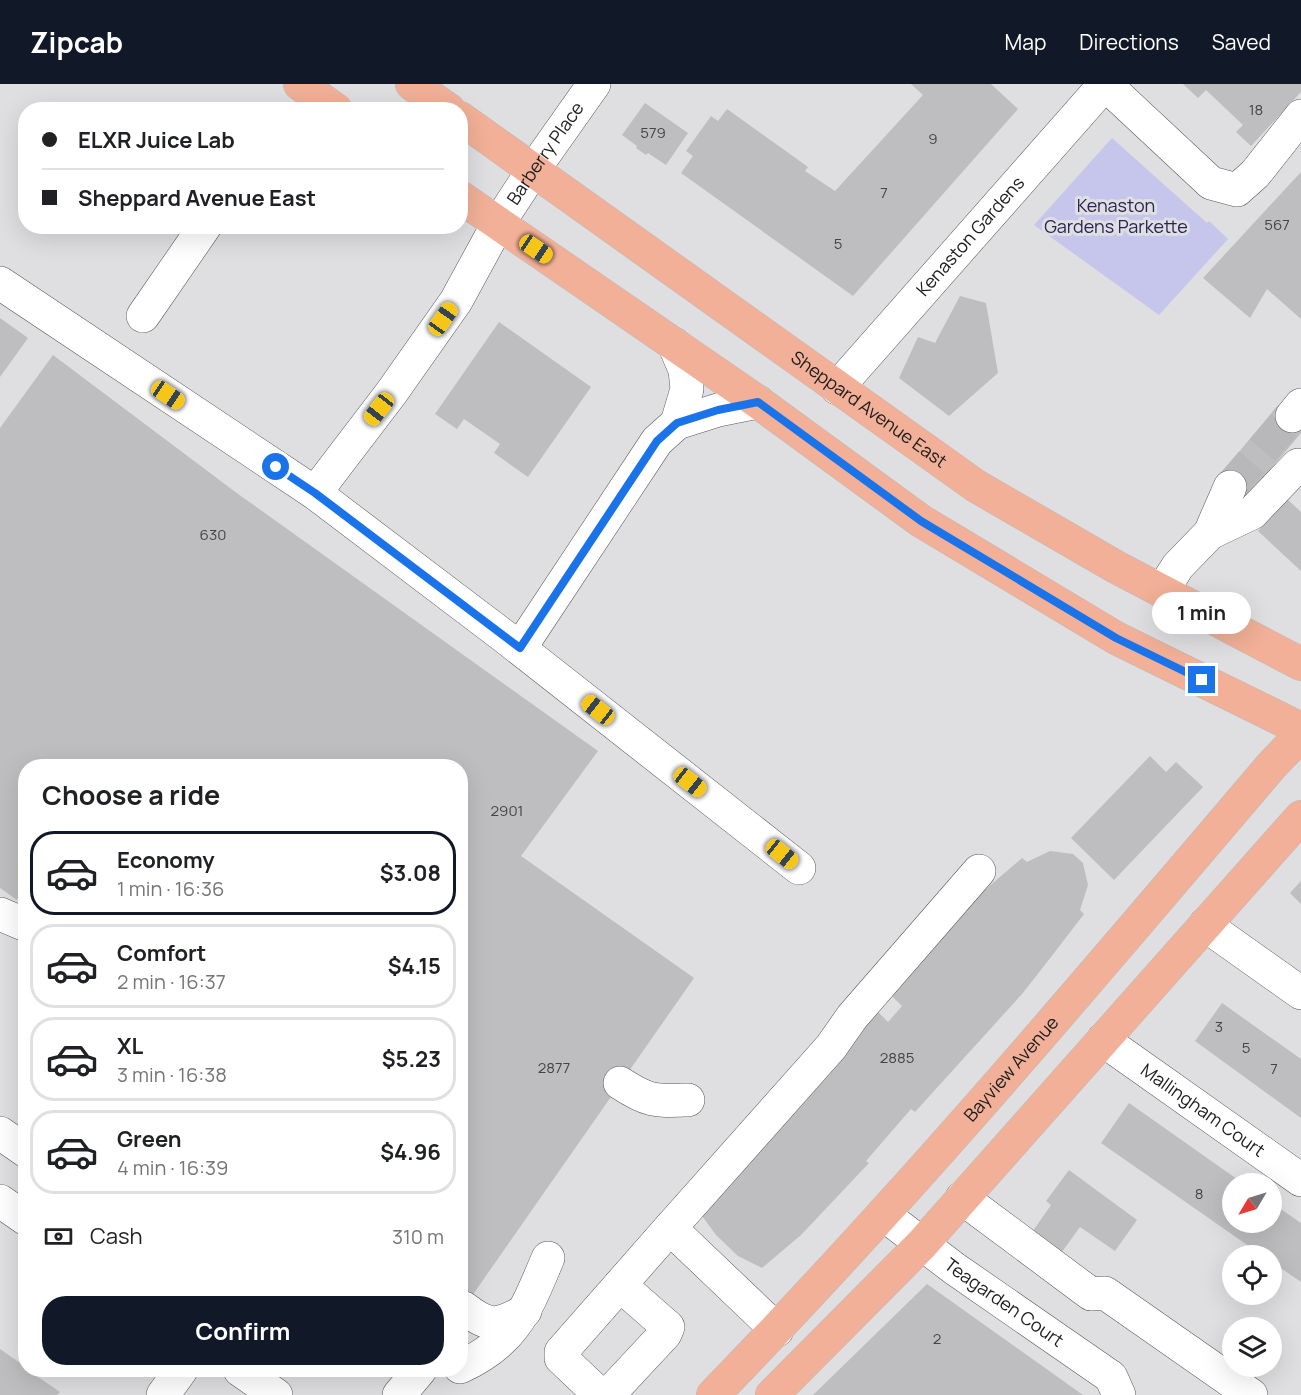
<!DOCTYPE html>
<html lang="en">
<head>
<meta charset="utf-8">
<style>
  :root { --surface:#fff; --page:#f2f2f2; --text:#202124; --muted:#757577; --line:#e0e0e0; --accent:#111827 }
  body { margin:0; font-family:Manrope,sans-serif; background:var(--page); color:var(--text); height:100vh; display:flex; flex-direction:column; font-size:22px; white-space:nowrap }
  * { box-sizing:border-box; margin:0 }
  p { font-size:20px; color:var(--muted) }
  .icon { flex:none; width:33px; height:33px; fill:none; stroke:currentColor; stroke-width:2; stroke-linecap:round; stroke-linejoin:round }
  .map { position:relative; flex:1; overflow:hidden }
  .panel { position:absolute; left:18px; top:675px; width:450px; height:618px; display:flex; flex-direction:column; background:var(--surface); border-radius:24px; box-shadow:0 6px 24px #0002 }
  .panel>* { flex:none }
  .banner { position:absolute; left:18px; top:18px; width:450px; height:132px; border-radius:24px; box-shadow:0 6px 24px #0002; display:grid; align-content:center; height:132px; padding:0 24px; background:var(--surface) }
  .needle { width:39px; rotate:232deg }
  .controls { position:absolute; left:1222px; top:1089px; display:grid; gap:12px }
  .controls a { display:grid; place-items:center; width:60px; height:60px; border-radius:50%; background:var(--surface); box-shadow:0 6px 24px #0002; font-size:30px }
  .end { position:absolute; width:27px; height:27px; margin:-14px; border:8px solid #1a73e8; background:#fff; box-shadow:0 0 0 3px #fff }
  .from { border-radius:50% }
  .bubble { position:absolute; height:42px; border-radius:21px; background:var(--surface); box-shadow:0 6px 24px #0002; font-size:20px; font-weight:700; line-height:42px; text-align:center }
  .car { position:absolute; width:18px; height:36px; margin:-18px -9px; border-radius:8px; box-shadow:0 0 4px 2px #0007; background:linear-gradient(#f5c518 24%,#345 0 40%,#f5c518 0 76%,#345 0 86%,#f5c518 0) }
  .banner b { display:flex; align-items:center; gap:21px; height:57px; font-size:22px }
  .banner b+b { border-top:2px solid var(--line) }
  .banner i { width:15px; height:15px; background:var(--text) }
  ul { padding:0; list-style:none }
  li { display:flex; align-items:center; gap:18px; height:84px; margin:0 12px 9px; padding:0 12px; border:3px solid var(--line); border-radius:24px }
  li div { flex:1 }
  li b { display:block; font-size:22px }
  li em { font-style:normal; font-weight:700 }
  li.selected { border-color:var(--accent) }
  li>.icon { width:54px; height:54px; stroke-width:1.5 }
  h2 { padding:0 24px; font-size:27px; line-height:72px }
  .pay { display:flex; align-items:center; gap:15px; height:66px; padding:0 24px; font-size:22px }
  .pay p { margin-inline-start:auto }
  .primary-button { display:flex; gap:12px; margin-top:auto; padding:12px 24px }
  .primary-button a { flex:1; height:69px; border-radius:24px; background:var(--accent); color:#fff; font-size:24px; font-weight:700; line-height:69px; text-align:center }
  header { display:flex; align-items:center; gap:36px; box-sizing:border-box; height:84px; padding:0 30px; background:var(--accent); color:#fff }
  header strong { font-size:28px }
  nav { display:flex; gap:33px; margin-inline-start:auto; font-size:21px }
  .map>svg:first-child { display:block }
</style>
</head>
<body>
<header>
<strong>Zipcab</strong>
<nav><a>Map</a><a>Directions</a><a>Saved</a></nav>
</header>
<div class="map">
<svg width="1301" height="1311" viewBox="0 0 1301 1311">
  <rect width="100%" height="100%" fill="#dfdfe2"/>
  <path fill="#c6c6ec" d="M1112,54l95,85 2,-2 19,18 -69,76 -125,-90z"/>
  <path fill="#bebec0" d="M911,0h80l27,25 -165,187 -172,-123 12,-17 -7,-5 25,-35 7,5 9,-12 81,58 -3,4 30,20 88,-96z
    M1183,0h118v8l-50,54 -15,-14 7,-7 -37,-35 -8,8z
    M645,19l43,30 -22,32 -18,-12 -2,2 -10,-7 1,-2 -15,-11z
    M1301,88v147l-34,-30 -17,29 -47,-40z
    M960,212l26,7 12,70 -49,43 -50,-38 19,-41 17,6z
    M0,234l28,20 -28,39z
    M499,238l92,65 -63,90 -34,-24 6,-9 -36,-25 -7,10 -22,-15z
    M53,271l181,136 364,260 -77,105 173,122 -234,335v-547h-434v127l-4,-2 -5,9 -17,-12v-460z
    M1278,321l23,19v9l-56,67 -27,-23z
    M1287,415l14,13v59l-43,-40z
    M1150,672l16,16 10,-10 27,25 -89,93 -43,-42z
    M1050,767l23,3 10,9 5,22 -8,25 4,4 -33,43 -29,37 -107,118 -4,-3 -45,52 3,2 -68,72 -39,33 -24,-12 -22,-21 -19,-26 179,-199 12,12 14,-16 -14,-14 92,-98 42,-36 5,4z
    M1301,797v23l-11,-11z
    M1222,919l79,56v59l-106,-77z
    M1129,1019l115,81h-11v38h39v-19l29,20v59l-29,-20v-6h-9l-162,-113z
    M1069,1086l68,50 -22,31 -35,-24 -21,29 -29,-21 21,-30 -5,-4z
    M927,1200l156,111h-270z
    M0,1265l26,18v3h2l32,22 -3,3h-57z"/>
  <g fill="none" stroke-linecap="round" stroke-linejoin="round">
    <path stroke="#b8b8bb" stroke-width="33" stroke-dasharray="33 16" stroke-linecap="butt" d="M1230,403l62,-71"/>
    <g stroke="#58585a" stroke-width="34">
      <g id="minor">
        <path d="M1105,0l106,99 26,7 18,-16 46,-58"/>
        <path d="M0,199l315,210 190,144 294,231"/>
        <path d="M143,232l62,-90"/>
        <path d="M674,260l11,26 2,19 -10,34"/>
        <path id="s1" d="M837,304l268,-304"/>
        <path d="M1292,332l9,-11"/>
        <path id="s2" d="M315,409l77,-101 64,-91 42,-77 36,-55 60,-85"/>
        <path d="M1210,449l20,-46"/>
        <path d="M1162,507l16,-25 32,-33 42,-20 46,-48 3,3"/>
        <path d="M520,564l137,-207 20,-18 41,-13 40,-8"/>
        <path d="M0,830l26,11"/>
        <path d="M1205,841l96,68"/>
        <path id="s3" d="M1103,956l198,140"/>
        <path d="M620,999c29,19 35,18 68,17"/>
        <path d="M0,1049l26,18"/>
        <path d="M962,1114l129,96 14,-1 146,102"/>
        <path d="M0,1117l26,18"/>
        <path id="s4" d="M883,1130l72,55 156,108 8,18"/>
        <path d="M670,1144l161,-181 21,-30 127,-146"/>
        <path d="M464,1224c26,20 33,18 61,3"/>
        <path d="M460,1283c55,-25 66,-57 88,-109"/>
        <path d="M240,1286l36,25"/>
        <path d="M163,1311l18,-25"/>
        <path d="M399,1311l21,-25"/>
        <path d="M600,1311l-39,-37v-6l109,-124 107,102"/>
        <path d="M608,1311l57,-61 3,-7 -48,-42"/>
      </g>
    </g>
    <g stroke="#bbb" stroke-width="34">
      <g id="major">
        <path d="M300,0l36,26"/>
        <path d="M412,0l37,26"/>
        <path id="s5" d="M460,34l516,368 140,81 185,97"/>
        <path d="M460,113l298,205 163,119 195,117 185,91"/>
        <path id="s6" d="M713,1311c196,-201 377,-416 559,-630l29,-30"/>
        <path d="M772,1311l150,-151 379,-427"/>
      </g>
    </g>
    <use href="#minor" stroke="#fff" stroke-width="33"/>
    <use href="#major" stroke="#f1b097" stroke-width="33"/>
  </g>
  <g fill="none" stroke-linecap="round" stroke-linejoin="round">
    <path stroke="#1a73e8" stroke-width="8" d="M276,383l39,26 205,155 137,-207 20,-18 41,-13 40,-8 163,119 195,117 86,42"/>
  </g>
  <g text-anchor="middle" stroke-width="6" stroke-linejoin="round" paint-order="stroke">
    <g font-size="15" fill="#444446">
      <text x="1256" y="31">18</text>
      <text x="653" y="54">579</text>
      <text x="933" y="60">9</text>
      <text x="884" y="114">7</text>
      <text x="1277" y="146">567</text>
      <text x="838" y="165">5</text>
      <text x="213" y="456">630</text>
      <text x="507" y="732">2901</text>
      <text x="1219" y="948">3</text>
      <text x="1246" y="969">5</text>
      <text x="897" y="979">2885</text>
      <text x="554" y="989">2877</text>
      <text x="1274" y="990">7</text>
      <text x="1199" y="1115">8</text>
      <text x="937" y="1260">2</text>
    </g>
    <g font-size="18" fill="#1c1c1d" stroke="#dfdfe2">
      <text dy="6" stroke="none"><textPath href="#s2" startOffset="411">Barberry Place</textPath></text>
      <text dy="6" stroke="none"><textPath href="#s1" startOffset="202">Kenaston Gardens</textPath></text>
      <text dy="6" stroke="none"><textPath href="#s5" startOffset="502">Sheppard Avenue East</textPath></text>
      <text dy="6" stroke="none"><textPath href="#s6" startOffset="442">Bayview Avenue</textPath></text>
      <text dy="6" stroke="none"><textPath href="#s3" startOffset="122">Mallingham Court</textPath></text>
      <text dy="6" stroke="none"><textPath href="#s4" startOffset="150">Teagarden Court</textPath></text>
    </g>
    <g font-size="18" fill="#292455" stroke="#dfdfe2">
      <text x="1116" y="128">Kenaston<tspan x="1116" dy="21">Gardens Parkette</tspan></text>
    </g>
  </g>
</svg>
<div class="controls">
<a><svg class="needle" viewBox="-14 -14 28 28"><path d="M0-13l5 13h-10z" fill="#e53935"/><path d="M0 13l5-13h-10z" fill="#757577"/></svg></a>
<a><svg class="icon" aria-label="locate" viewBox="0 0 24 24"><circle cx="12" cy="12" r="6"/><path d="M12 2v4M12 18v4M2 12h4M18 12h4"/></svg></a>
<a><svg class="icon" aria-label="layers" viewBox="0 0 24 24"><path d="M12 4l9 5-9 5-9-5zM3 14l9 5 9-5"/></svg></a>
</div>
<i class="end from" style="left:276px;top:383px"></i>
<i class="end" style="left:1202px;top:596px"></i>
<div class="bubble" style="left:1152px;top:508px;width:99px">1 min</div>
<i class="car" style="left:536px;top:165px;rotate:124deg"></i>
<i class="car" style="left:443px;top:235px;rotate:35deg"></i>
<i class="car" style="left:168px;top:311px;rotate:124deg"></i>
<i class="car" style="left:379px;top:325px;rotate:218deg"></i>
<i class="car" style="left:598px;top:626px;rotate:308deg"></i>
<i class="car" style="left:690px;top:698px;rotate:128deg"></i>
<i class="car" style="left:782px;top:770px;rotate:129deg"></i>
<div class="banner">
<b><i class="from"></i>ELXR Juice Lab</b>
<b><i></i>Sheppard Avenue East</b>
</div>
<section class="panel">
<h2>Choose a ride</h2>
<ul>
<li class="selected"><svg class="icon" aria-label="car" viewBox="0 0 24 24"><path d="M5 17H2v-5l4-1 3-4h7l3 4 3 1v5h-3M9 17h6M6 11h13"/><circle cx="7" cy="17" r="2"/><circle cx="17" cy="17" r="2"/></svg><div><b>Economy</b><p>1 min · 16:36</p></div><em>$3.08</em></li>
<li><svg class="icon" aria-label="car" viewBox="0 0 24 24"><path d="M5 17H2v-5l4-1 3-4h7l3 4 3 1v5h-3M9 17h6M6 11h13"/><circle cx="7" cy="17" r="2"/><circle cx="17" cy="17" r="2"/></svg><div><b>Comfort</b><p>2 min · 16:37</p></div><em>$4.15</em></li>
<li><svg class="icon" aria-label="car" viewBox="0 0 24 24"><path d="M5 17H2v-5l4-1 3-4h7l3 4 3 1v5h-3M9 17h6M6 11h13"/><circle cx="7" cy="17" r="2"/><circle cx="17" cy="17" r="2"/></svg><div><b>XL</b><p>3 min · 16:38</p></div><em>$5.23</em></li>
<li><svg class="icon" aria-label="car" viewBox="0 0 24 24"><path d="M5 17H2v-5l4-1 3-4h7l3 4 3 1v5h-3M9 17h6M6 11h13"/><circle cx="7" cy="17" r="2"/><circle cx="17" cy="17" r="2"/></svg><div><b>Green</b><p>4 min · 16:39</p></div><em>$4.96</em></li>
</ul>
<div class="pay"><svg class="icon" aria-label="cash" viewBox="0 0 24 24"><path d="M3 7h18v10H3z"/><circle cx="12" cy="12" r="2"/></svg>Cash<p>310 m</p></div>
<div class="primary-button"><a>Confirm</a></div>
</section>
</div>
</body>
</html>
